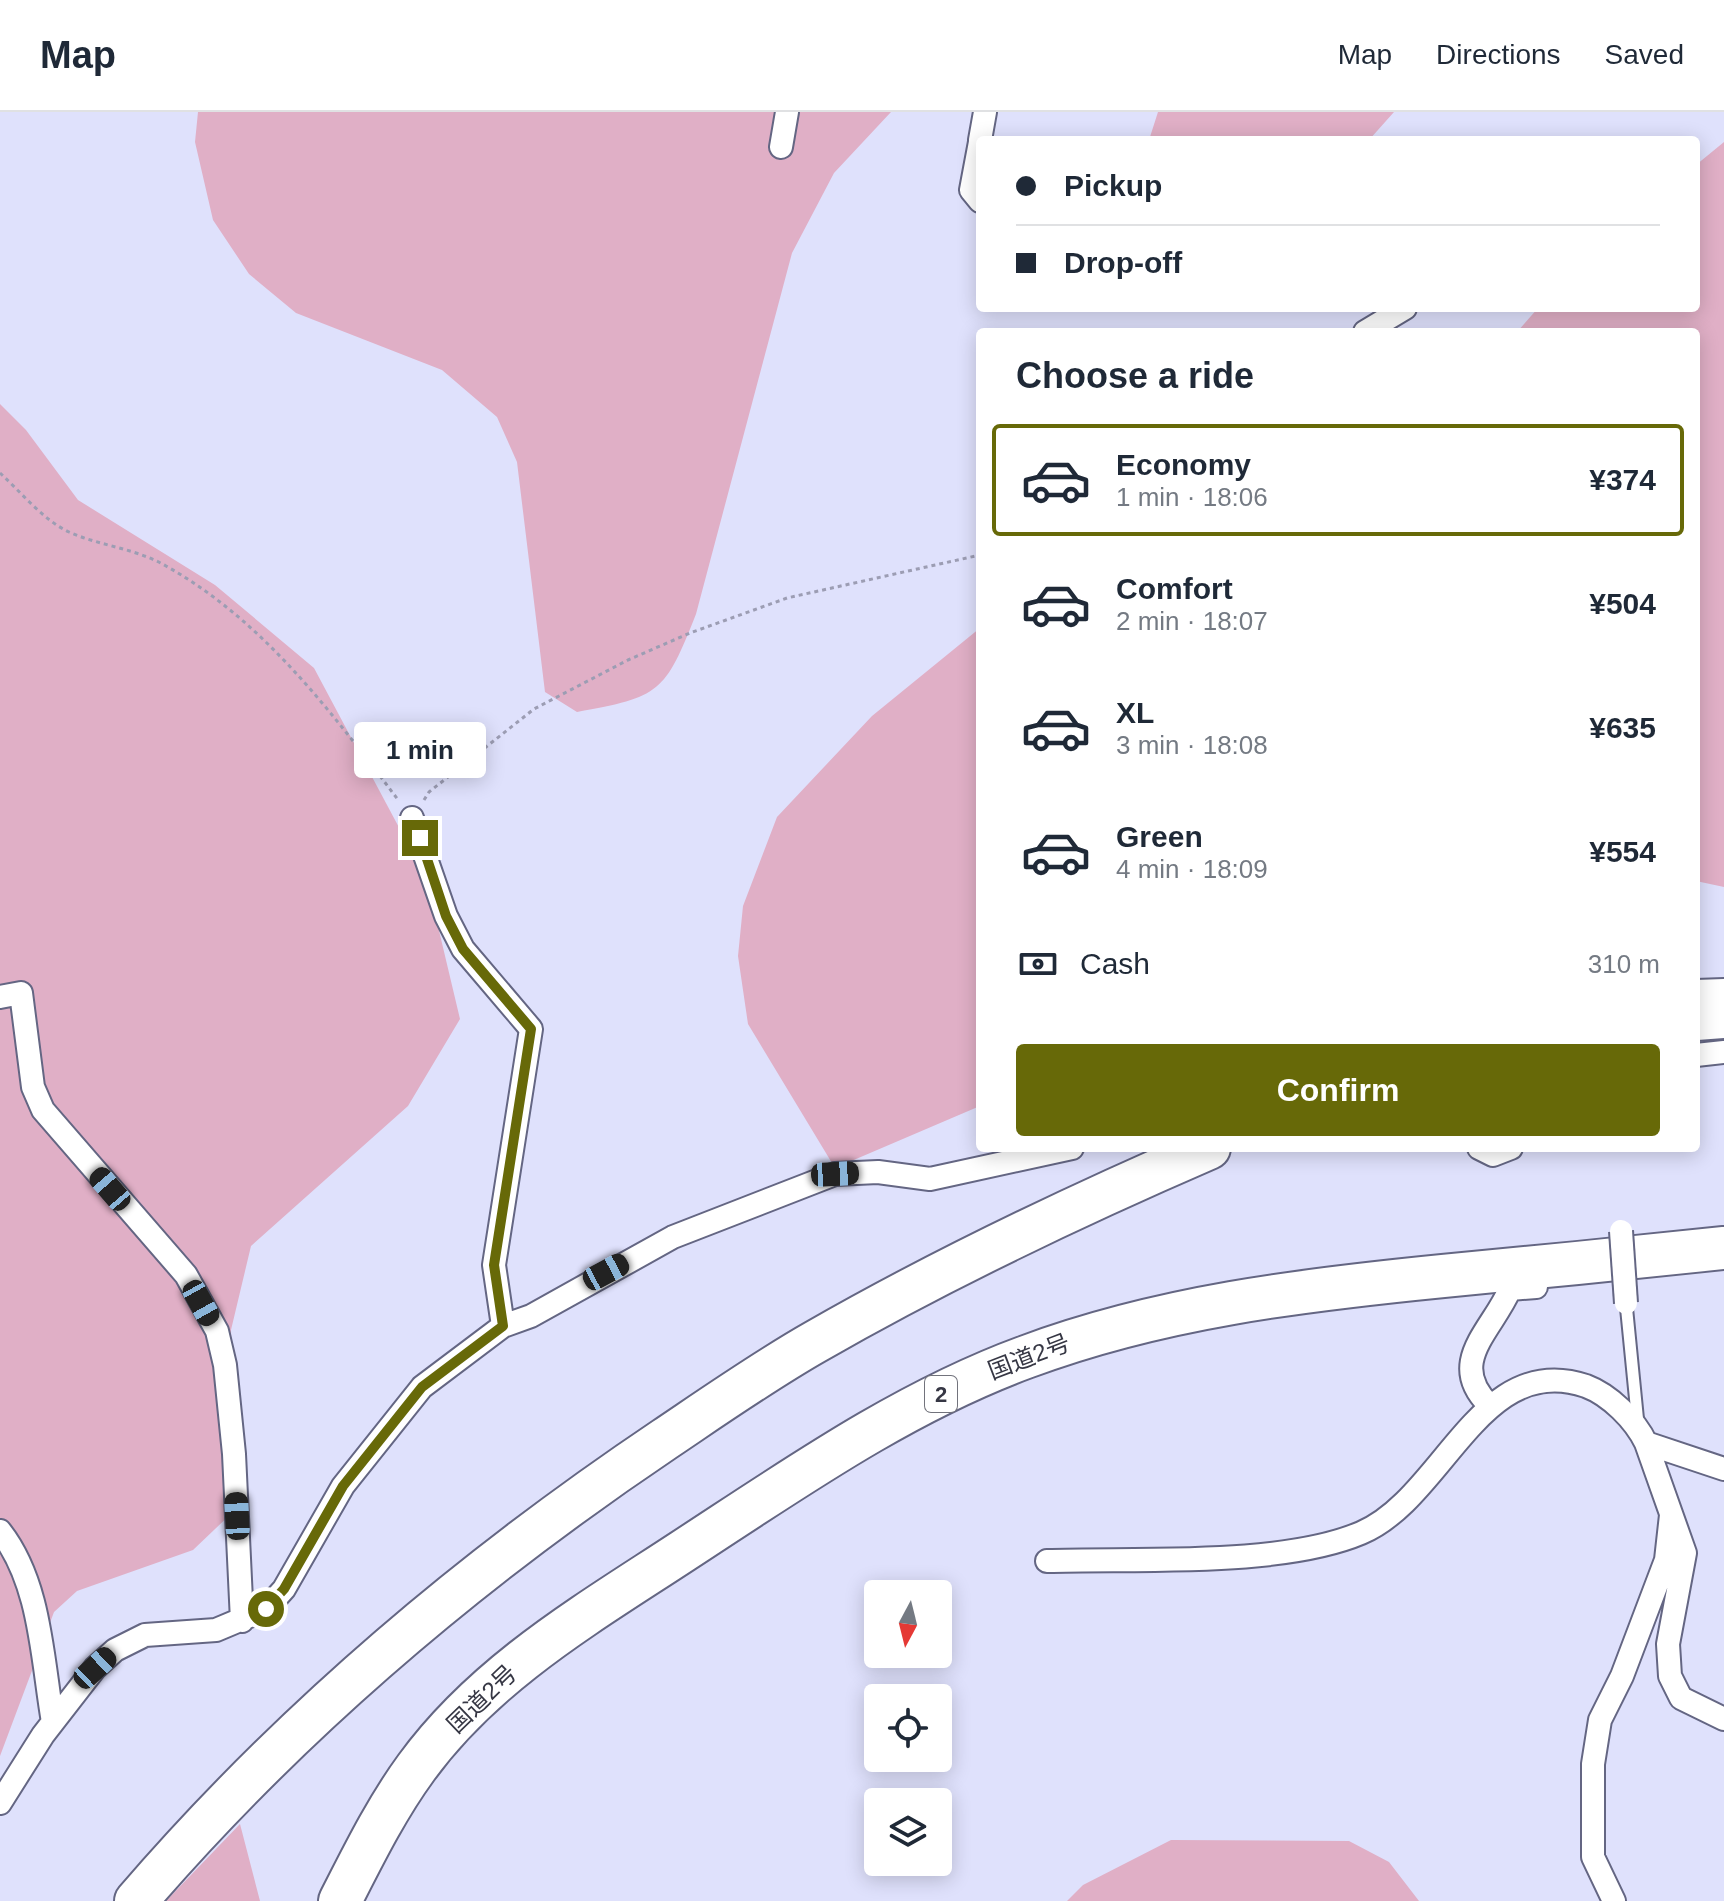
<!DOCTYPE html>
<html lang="en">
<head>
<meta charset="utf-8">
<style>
  :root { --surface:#fff; --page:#f2f2f3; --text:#1f2937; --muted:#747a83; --line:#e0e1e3; --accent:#676908 }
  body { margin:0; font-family:Arial,"Noto Sans JP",sans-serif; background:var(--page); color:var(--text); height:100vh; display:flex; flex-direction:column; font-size:30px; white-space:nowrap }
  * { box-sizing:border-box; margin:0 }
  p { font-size:26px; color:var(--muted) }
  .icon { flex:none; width:44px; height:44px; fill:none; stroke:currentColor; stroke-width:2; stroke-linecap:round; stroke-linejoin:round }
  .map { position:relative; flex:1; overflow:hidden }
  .details { position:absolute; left:976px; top:216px; width:724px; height:824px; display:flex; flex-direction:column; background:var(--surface); border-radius:8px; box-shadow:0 4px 20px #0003 }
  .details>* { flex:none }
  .top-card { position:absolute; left:976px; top:24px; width:724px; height:176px; border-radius:8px; box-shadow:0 4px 20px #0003; display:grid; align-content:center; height:176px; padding:0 40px; background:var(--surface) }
  .needle { width:52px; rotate:187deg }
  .controls { position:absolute; left:864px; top:1468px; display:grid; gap:16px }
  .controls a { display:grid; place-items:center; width:88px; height:88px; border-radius:8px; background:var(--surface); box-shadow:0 4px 20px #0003; font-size:40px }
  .end { position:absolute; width:36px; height:36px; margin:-18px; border:10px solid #676908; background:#fff; box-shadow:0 0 0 4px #fff }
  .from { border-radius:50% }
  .bubble { position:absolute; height:56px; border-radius:8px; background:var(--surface); box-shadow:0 4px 20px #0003; font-size:26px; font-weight:800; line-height:56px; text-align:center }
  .car { position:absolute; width:24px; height:48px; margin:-24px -12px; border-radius:10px; box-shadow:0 0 6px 2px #0007; background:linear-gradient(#222 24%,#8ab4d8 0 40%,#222 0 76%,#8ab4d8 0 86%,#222 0) }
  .top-card b { display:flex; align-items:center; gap:28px; height:76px; font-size:30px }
  .top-card b+b { border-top:2px solid var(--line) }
  .top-card i { width:20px; height:20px; background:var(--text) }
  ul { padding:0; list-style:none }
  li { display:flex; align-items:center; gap:24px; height:112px; margin:0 16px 12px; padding:0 24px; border:4px solid transparent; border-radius:8px }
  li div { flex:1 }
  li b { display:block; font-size:30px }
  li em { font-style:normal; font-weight:800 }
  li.active { border-color:var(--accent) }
  li>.icon { width:72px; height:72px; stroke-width:1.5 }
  h2 { padding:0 40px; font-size:36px; line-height:96px }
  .pay { display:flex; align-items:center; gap:20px; height:88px; padding:0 40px; font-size:30px }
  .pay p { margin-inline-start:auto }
  .primary-button { display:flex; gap:16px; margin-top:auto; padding:16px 40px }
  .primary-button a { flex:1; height:92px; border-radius:8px; background:var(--accent); color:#fff; font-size:32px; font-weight:800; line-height:92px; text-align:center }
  header { display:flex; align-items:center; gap:48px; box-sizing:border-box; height:112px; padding:0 40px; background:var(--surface); border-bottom:2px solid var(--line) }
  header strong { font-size:38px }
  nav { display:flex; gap:44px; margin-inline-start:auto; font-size:28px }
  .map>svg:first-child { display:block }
</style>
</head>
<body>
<header>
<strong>Map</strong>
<nav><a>Map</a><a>Directions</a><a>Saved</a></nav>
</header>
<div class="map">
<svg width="1724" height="1789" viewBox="0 0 1724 1789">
  <rect width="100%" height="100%" fill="#dfe1fc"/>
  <path fill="#e0afc6" d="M198,0h693l-57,61 -42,80 -96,361c-31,79 -36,83 -119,98l-32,-20 -28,-230 -20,-45 -55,-47 -146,-57 -47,-39 -36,-54 -18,-78z
    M1158,0h236l-25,28h-220z
    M1724,30v745l-28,-6v-549h-179l21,-24h158v-143z
    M0,292l26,26 52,70 137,85 99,83 113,212 33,139 -52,87 -157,140 -20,84 4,180 -42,40 -116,41 -23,21 -54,144z
    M980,516v478l-145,62 -87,-144 -10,-68 5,-50 34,-89 95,-101z
    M240,1712l20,77h-94z
    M1171,1728l178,1 40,21 30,39h-352l16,-16z"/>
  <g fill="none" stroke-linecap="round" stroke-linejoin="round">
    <g stroke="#646683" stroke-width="15">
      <path id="lane" d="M1626,1191l12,121"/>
    </g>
    <g stroke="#646683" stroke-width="26">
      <path id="street" d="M980,28l5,-28
        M980,30l-9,48 9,11
        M781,35l6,-35
        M1365,220l40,-24
        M412,706l34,98 17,33 68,80 -37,236 9,61
        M1696,879l28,-1
        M0,885l21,-4 12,94 10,23 143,165 31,56 8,34 9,89 8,167
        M1696,943l28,-3
        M1479,1036l14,7 18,-7
        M1489,1293c-43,-43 3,-74 21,-116l26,-2
        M1646,1331l78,26
        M0,1419c41,52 42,128 53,191
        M1047,1449c90,-3 234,6 314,-28 83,-35 119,-183 225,-147 24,9 49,34 60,57l39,110 -17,91 2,32 11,22 43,21
        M0,1691l43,-68 52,-67 20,-18 30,-15 71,-5 50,-21 18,-20 59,-103 79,-99 81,-61 28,-10 142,-79 162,-63 43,-2 52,7 142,-31
        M1614,1789l-21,-44v-93l7,-44 22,-44 44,-116 5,-45"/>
    </g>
    <g stroke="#646683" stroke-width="46">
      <path id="highway" d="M1696,907l28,-2
        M136,1789c153,-178 334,-331 529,-462 49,-33 99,-68 150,-97 127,-73 260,-136 394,-194
        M340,1789c23,-45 46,-92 76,-133 69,-95 171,-154 267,-217 109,-71 220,-149 343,-194 134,-50 276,-67 417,-81 94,-9 187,-18 281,-28"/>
    </g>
    <path stroke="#9c9db3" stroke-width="3" stroke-dasharray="4 4" stroke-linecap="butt" d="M0,361c21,19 43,47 69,59 31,14 66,16 97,34 98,55 166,147 233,235
      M424,688l5,-8 105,-83 94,-49 62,-27 97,-35 193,-43"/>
    <use href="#lane" stroke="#fff" stroke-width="11"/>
    <use href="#street" stroke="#fff" stroke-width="22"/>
    <use href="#highway" stroke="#fff" stroke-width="42"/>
    <g stroke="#646683" stroke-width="26" stroke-linecap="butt">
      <path id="street-bridge" d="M1621,1119l5,72"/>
    </g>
    <use href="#street-bridge" stroke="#fff" stroke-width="22"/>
  </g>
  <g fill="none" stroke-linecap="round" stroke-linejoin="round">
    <path stroke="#676908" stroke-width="10" d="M266,1497l18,-20 59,-103 79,-99 81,-61 -9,-61 37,-236 -68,-80 -17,-33 -26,-78"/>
  </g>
  <g text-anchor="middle" stroke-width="8" stroke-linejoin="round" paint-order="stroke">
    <rect fill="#fff" stroke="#72737c" stroke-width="2" x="925" y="1264" width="32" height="36" rx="6"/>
    <g font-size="22" font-weight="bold" fill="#363744">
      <text x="941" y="1290">2</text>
    </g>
    <g font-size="24" fill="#363744" stroke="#fff">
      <text transform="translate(1029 1245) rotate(-21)" y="8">国道2号</text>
      <text transform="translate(482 1587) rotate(-44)" y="8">国道2号</text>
    </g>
  </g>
</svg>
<div class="controls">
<a><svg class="needle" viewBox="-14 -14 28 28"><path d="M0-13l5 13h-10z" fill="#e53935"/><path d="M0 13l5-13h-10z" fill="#747a83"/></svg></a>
<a><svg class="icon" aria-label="locate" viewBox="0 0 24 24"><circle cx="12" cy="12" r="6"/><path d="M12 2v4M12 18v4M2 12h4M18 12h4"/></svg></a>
<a><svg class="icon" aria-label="layers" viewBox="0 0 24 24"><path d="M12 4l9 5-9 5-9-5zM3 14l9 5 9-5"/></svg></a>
</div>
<i class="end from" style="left:266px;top:1497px"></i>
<i class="end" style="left:420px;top:726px"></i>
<div class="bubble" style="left:354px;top:610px;width:132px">1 min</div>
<i class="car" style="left:835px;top:1062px;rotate:87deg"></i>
<i class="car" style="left:110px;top:1077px;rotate:319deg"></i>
<i class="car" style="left:606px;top:1160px;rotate:62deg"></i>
<i class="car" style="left:201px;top:1191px;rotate:151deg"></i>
<i class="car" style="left:237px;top:1404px;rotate:357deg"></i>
<i class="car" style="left:95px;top:1556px;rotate:47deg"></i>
<div class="top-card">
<b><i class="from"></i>Pickup</b>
<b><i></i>Drop-off</b>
</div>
<section class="details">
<h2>Choose a ride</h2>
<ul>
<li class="active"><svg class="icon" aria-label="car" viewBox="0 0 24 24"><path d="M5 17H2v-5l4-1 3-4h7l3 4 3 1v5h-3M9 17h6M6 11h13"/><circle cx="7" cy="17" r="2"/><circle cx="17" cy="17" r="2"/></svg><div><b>Economy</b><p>1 min · 18:06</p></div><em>¥374</em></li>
<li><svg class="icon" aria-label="car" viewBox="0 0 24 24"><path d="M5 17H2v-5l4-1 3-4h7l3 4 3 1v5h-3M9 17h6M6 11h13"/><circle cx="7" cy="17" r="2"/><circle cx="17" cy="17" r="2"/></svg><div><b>Comfort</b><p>2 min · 18:07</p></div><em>¥504</em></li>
<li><svg class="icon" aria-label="car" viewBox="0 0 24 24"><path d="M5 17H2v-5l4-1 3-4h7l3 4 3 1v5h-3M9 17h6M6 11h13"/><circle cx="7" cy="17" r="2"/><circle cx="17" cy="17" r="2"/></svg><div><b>XL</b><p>3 min · 18:08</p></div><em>¥635</em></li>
<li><svg class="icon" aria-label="car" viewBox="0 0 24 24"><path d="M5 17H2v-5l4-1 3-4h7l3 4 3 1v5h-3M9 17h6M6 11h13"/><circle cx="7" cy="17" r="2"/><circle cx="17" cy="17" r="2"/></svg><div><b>Green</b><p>4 min · 18:09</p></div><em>¥554</em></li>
</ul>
<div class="pay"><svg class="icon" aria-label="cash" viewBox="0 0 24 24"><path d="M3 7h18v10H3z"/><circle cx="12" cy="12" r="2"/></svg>Cash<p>310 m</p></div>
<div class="primary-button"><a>Confirm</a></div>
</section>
</div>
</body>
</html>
